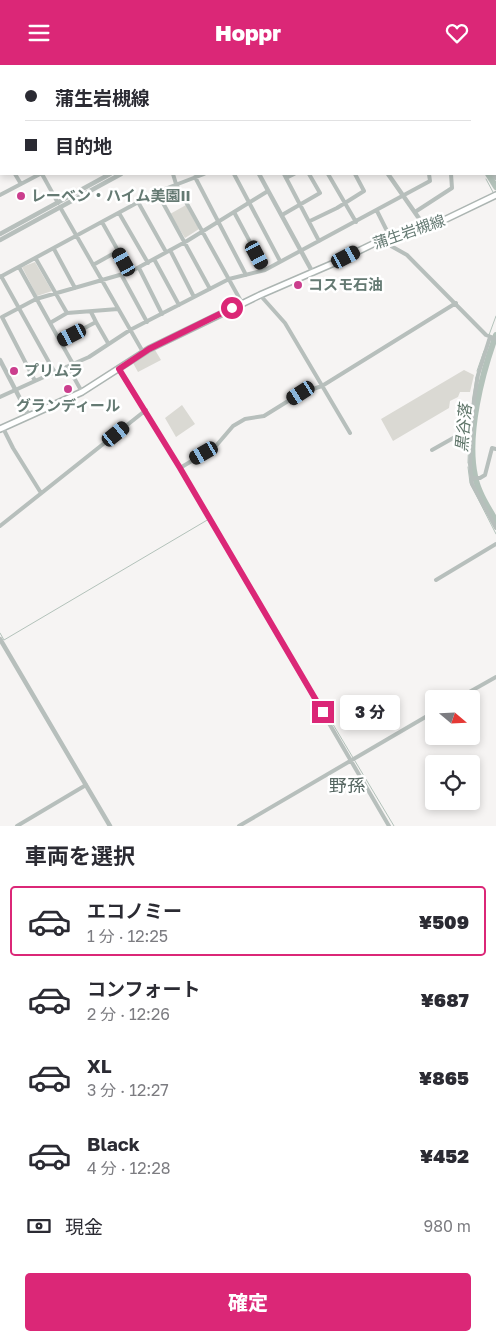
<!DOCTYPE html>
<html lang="ja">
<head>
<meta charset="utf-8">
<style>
  :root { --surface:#fff; --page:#f2f2f3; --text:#2b2b33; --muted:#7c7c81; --line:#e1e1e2; --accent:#db2777 }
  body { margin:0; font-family:"Golos Text","Noto Sans JP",sans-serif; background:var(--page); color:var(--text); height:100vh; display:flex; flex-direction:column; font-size:19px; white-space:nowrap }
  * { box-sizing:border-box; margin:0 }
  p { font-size:16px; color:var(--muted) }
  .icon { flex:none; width:28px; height:28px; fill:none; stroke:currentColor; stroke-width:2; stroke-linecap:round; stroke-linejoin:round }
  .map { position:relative; height:761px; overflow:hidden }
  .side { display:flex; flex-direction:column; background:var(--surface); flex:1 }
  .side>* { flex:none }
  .banner { position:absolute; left:0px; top:0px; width:496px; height:110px; box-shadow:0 2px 8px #0003; display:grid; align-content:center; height:110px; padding:0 25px; background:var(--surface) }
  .needle { width:32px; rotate:109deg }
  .fabs { position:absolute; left:425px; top:625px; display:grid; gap:10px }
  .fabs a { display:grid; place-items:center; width:55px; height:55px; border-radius:5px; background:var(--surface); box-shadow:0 2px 8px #0003; font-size:25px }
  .end { position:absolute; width:22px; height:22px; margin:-11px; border:6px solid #db2777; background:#fff; box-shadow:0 0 0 2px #fff }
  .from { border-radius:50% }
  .bubble { position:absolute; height:35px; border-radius:5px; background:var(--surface); box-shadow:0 2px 8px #0003; font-size:16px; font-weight:800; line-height:35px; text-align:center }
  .car { position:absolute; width:15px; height:30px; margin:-15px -8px; border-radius:6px; box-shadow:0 0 4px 1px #0007; background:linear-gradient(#222 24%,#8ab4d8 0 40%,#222 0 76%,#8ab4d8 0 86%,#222 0) }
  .banner b { display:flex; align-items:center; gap:18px; height:48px; font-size:19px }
  .banner b+b { border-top:1px solid var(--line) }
  .banner i { width:12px; height:12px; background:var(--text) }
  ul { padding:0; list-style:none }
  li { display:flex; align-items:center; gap:15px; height:70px; margin:0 10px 8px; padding:0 15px; border:2px solid transparent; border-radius:5px }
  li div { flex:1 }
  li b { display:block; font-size:19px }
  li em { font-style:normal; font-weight:800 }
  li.selected { border-color:var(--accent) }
  li>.icon { width:45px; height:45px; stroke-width:1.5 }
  h2 { padding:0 25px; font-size:22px; line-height:60px }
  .pay { display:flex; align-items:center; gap:12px; height:55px; padding:0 25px; font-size:19px }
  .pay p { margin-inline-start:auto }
  .primary-button { display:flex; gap:10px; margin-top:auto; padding:10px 25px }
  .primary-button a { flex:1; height:58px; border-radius:5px; background:var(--accent); color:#fff; font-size:20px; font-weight:800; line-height:58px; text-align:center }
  header { display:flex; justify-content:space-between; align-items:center; height:65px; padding:0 25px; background:var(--accent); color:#fff; font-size:22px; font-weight:800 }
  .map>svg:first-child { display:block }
</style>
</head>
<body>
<header><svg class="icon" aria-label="menu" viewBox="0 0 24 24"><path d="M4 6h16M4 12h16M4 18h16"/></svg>Hoppr<svg class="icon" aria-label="heart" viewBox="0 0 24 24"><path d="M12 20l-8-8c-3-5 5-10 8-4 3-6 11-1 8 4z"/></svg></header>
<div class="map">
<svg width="496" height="761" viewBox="0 0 496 761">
  <rect width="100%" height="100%" fill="#f6f4f3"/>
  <path fill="#dad9d3" d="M186,140l13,24 -14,9 -15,-24z
    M35,197l17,29 -15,5 -15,-29z
    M155,285l6,10 -23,12 -5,-9z
    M464,305l10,5 -4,17h-10l-2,5 -8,4 -1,7 -56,33 -12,-22z
    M182,340l13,19 -19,13 -11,-19z"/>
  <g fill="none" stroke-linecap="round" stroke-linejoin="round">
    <path stroke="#b3c2ba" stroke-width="1" d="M486,114l8,15
      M489,270l7,-19
      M477,306l7,-20
      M469,363l7,-51
      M468,398l1,-31
      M468,402l2,16 26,51
      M0,568l4,7 205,-121
      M298,601l96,160"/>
    <path stroke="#b3c2ba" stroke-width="6" d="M430,0l1,1
      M92,1l2,-1
      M0,60h1
      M488,109l8,13
      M496,270c-14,38 -30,100 -21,141 3,16 13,31 21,45"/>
    <g stroke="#acb5b2" stroke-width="8">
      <path id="secondary" d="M0,364l82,-37 67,-43 111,-54 74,-32 43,-21 63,-20 56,-27"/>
    </g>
    <path stroke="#b7bfbc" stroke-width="4" d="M137,0l1,1
      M422,0v1
      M117,1l2,-1
      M0,37l1,2
      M0,44l1,-1
      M495,52h1
      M0,74h1
      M0,82l1,2
      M15,109l6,10
      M42,109l16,29
      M173,109l3,10 66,119
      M234,109l46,87
      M284,109l35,67
      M328,109l28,48
      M493,109l3,4
      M195,112l51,98
      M286,113l8,-4
      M157,127l53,97
      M0,130l40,-21
      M138,137l28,50
      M60,142l83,145
      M377,146l13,26
      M234,147l31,58
      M415,147l37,-24 -1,-14
      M119,148l29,50
      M282,150l38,-22 -11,-19
      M310,156l27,-13 27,-17 -9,-17
      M102,157l28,50
      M383,174l8,7 16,9 79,80 10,4
      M54,184l21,39
      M170,185l24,47
      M36,194l31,54 -17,10 10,18 36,-19 -5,-10
      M154,194l25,46
      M93,200l25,-14
      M19,202l31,56
      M139,203l23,46
      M1,211l54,97
      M122,211l25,46
      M0,212l157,-85 47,-18
      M260,230l25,28 65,110
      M67,248l51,-4
      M2,252l34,-18 94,-27 57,-31 81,-50
      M2,252l33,64 38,-17 -13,-23
      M96,257l12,21
      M490,272l-12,38 -4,24 -4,65 2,20 24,44
      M73,299l16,-7 41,-27 99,-51 36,-9 165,-89 -1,-7
      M68,302l14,25
      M119,305l61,98 209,358
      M0,332l35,-16
      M3,363l10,20 28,45
      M432,385l39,-22
      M180,403l35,-21 18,-21 12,-7 19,-3 37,-23 21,-7 134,-83
      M471,413h9l5,-3 7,-27 4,1
      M0,461l146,-116
      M436,515l60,-36
      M457,634l39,-22
      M17,761l69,-41
      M239,761l195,-114"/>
    <path stroke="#b7bfbc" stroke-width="4.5" d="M228,0l1,1
      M373,0l1,1
      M259,109l54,99
      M388,109l37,53
      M0,169l110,-60
      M0,175l121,-66
      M0,295l29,56
      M0,574l110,187"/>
    <use href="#secondary" stroke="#fff" stroke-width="5"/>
  </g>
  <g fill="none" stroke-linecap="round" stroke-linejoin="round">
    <path stroke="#db2777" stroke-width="6" d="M232,243l-83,41 -30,20 61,99 143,244"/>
  </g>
  <g fill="#cb3e8d" stroke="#fff" stroke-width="2">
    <circle cx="21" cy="131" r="5"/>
    <circle cx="298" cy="220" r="5"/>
    <circle cx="14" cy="306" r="5"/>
    <circle cx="68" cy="324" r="5"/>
  </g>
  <g text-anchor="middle" stroke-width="5" stroke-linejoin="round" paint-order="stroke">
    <g font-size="15" font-weight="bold" fill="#657a73" stroke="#fff" text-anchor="start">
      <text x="31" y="136">レーベン・ハイム美園II</text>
      <text x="308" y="225">コスモ石油</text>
      <text x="24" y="311">プリムラ</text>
      <text x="68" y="346" text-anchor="middle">グランディール</text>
    </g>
    <g font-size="15" fill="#657a73" stroke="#fff">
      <text transform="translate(409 167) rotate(-19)" y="5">蒲生岩槻線</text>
    </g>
    <g font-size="16" font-style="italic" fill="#60766a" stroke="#fff">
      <text transform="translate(463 363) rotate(-85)" y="6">黒谷落</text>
    </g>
    <g font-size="18" fill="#566661" stroke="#fff">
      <text x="347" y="727">野孫</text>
    </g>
  </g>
</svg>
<div class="fabs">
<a><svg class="needle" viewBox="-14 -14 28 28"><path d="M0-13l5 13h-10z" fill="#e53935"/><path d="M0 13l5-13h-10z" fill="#7c7c81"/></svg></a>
<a><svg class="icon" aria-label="locate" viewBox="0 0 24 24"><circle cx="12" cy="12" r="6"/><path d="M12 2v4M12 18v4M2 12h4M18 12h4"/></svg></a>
</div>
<i class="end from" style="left:232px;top:243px"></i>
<i class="end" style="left:323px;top:647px"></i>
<div class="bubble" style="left:340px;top:630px;width:60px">3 分</div>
<i class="car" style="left:257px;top:190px;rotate:152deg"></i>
<i class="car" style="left:346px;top:192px;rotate:62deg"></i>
<i class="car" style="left:124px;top:197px;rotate:331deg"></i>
<i class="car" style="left:72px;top:270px;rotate:243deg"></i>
<i class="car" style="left:301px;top:328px;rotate:237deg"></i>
<i class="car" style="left:116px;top:369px;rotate:51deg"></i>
<i class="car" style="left:204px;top:388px;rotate:240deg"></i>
<div class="banner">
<b><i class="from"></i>蒲生岩槻線</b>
<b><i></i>目的地</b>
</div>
</div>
<section class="side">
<h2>車両を選択</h2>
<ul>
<li class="selected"><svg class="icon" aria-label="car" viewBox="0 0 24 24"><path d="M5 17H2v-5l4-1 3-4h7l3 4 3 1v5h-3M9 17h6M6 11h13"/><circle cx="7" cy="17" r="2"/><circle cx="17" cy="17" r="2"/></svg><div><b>エコノミー</b><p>1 分 · 12:25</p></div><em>¥509</em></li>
<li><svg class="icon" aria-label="car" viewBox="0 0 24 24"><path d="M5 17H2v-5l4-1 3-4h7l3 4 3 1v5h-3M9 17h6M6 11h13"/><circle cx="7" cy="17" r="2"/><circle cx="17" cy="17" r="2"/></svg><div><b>コンフォート</b><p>2 分 · 12:26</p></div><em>¥687</em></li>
<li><svg class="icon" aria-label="car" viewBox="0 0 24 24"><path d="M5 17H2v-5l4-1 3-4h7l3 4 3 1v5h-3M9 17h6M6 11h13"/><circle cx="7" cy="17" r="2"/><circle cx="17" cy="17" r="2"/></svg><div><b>XL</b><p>3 分 · 12:27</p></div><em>¥865</em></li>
<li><svg class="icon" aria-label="car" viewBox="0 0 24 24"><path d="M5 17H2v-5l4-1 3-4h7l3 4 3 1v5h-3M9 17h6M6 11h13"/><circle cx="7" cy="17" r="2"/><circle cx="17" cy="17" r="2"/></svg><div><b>Black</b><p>4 分 · 12:28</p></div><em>¥452</em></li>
</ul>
<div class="pay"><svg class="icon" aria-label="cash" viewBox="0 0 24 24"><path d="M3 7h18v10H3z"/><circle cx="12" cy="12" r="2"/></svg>現金<p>980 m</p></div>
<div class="primary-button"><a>確定</a></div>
</section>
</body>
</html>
